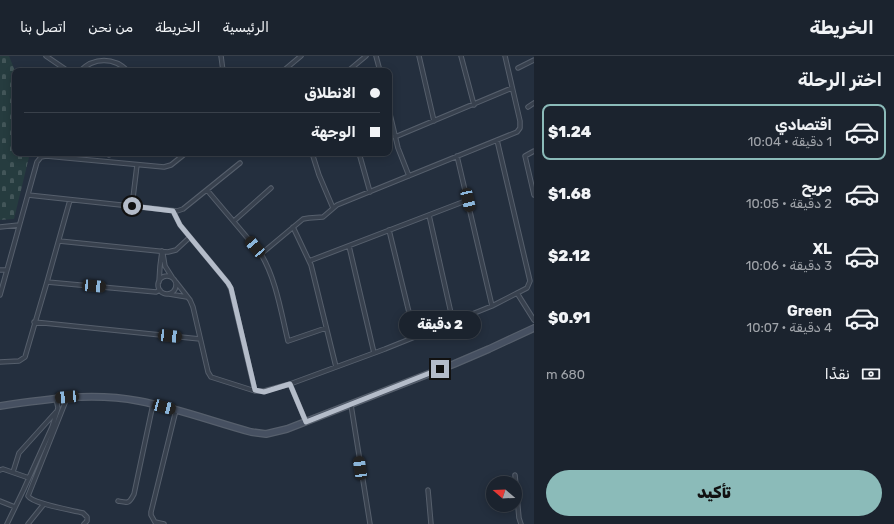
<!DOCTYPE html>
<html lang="ar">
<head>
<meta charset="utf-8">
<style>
  :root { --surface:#1b232e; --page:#282f3a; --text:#f1f3f6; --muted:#a0a4aa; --line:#39404a; --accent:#8bbbb9 }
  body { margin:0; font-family:Rubik,"Noto Naskh Arabic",sans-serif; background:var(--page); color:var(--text); direction:rtl; height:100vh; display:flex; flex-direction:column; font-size:15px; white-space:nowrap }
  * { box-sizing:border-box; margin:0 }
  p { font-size:13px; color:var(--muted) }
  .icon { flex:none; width:22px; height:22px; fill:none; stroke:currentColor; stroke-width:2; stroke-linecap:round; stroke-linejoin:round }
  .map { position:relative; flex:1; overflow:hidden; direction:ltr }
  .drawer { display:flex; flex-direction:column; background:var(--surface); width:360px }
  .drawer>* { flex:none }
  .banner { position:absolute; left:12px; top:12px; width:380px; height:88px; border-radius:8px; box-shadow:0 2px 10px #0003,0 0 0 1px var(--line); direction:rtl; display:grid; align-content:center; height:88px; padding:0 12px; background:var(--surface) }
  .needle { width:26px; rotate:289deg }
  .tools { position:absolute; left:486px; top:420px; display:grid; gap:8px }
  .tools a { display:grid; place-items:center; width:36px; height:36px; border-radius:50%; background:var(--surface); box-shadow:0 2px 10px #0003,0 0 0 1px var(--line); font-size:20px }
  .end { position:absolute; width:18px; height:18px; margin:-9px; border:5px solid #b4bcc9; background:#111; box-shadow:0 0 0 2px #111 }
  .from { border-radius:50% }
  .bubble { position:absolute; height:28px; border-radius:14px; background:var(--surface); box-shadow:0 2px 10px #0003,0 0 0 1px var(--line); font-size:13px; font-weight:800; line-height:28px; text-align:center; direction:rtl }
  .car { position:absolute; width:12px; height:24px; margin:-12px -6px; border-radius:5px; box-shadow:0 0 3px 1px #0007; background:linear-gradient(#222 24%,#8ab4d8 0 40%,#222 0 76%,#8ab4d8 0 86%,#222 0) }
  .banner b { display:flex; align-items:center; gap:14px; height:38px; font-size:15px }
  .banner b+b { border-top:1px solid var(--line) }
  .banner i { width:10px; height:10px; background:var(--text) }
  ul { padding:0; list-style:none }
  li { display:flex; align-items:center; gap:12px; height:56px; margin:0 8px 6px; padding:0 4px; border:2px solid transparent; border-radius:8px }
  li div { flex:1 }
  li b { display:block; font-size:15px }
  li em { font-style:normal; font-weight:800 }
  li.on { border-color:var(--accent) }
  li>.icon { width:36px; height:36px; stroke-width:1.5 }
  h2 { padding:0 12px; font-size:18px; line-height:48px }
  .pay { display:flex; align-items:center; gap:10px; height:44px; padding:0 12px; font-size:15px }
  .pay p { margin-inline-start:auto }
  .cta { display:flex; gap:8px; margin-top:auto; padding:8px 12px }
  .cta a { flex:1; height:46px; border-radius:24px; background:var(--accent); color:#111; font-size:16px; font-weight:800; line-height:46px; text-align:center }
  header { display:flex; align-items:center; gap:24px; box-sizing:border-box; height:56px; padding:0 20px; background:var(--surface); border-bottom:1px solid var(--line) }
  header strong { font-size:19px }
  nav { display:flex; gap:22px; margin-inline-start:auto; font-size:14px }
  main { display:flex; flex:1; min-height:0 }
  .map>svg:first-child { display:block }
</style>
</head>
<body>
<header>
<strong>الخريطة</strong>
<nav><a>الرئيسية</a><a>الخريطة</a><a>من نحن</a><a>اتصل بنا</a></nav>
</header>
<main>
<section class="drawer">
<h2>اختر الرحلة</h2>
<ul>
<li class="on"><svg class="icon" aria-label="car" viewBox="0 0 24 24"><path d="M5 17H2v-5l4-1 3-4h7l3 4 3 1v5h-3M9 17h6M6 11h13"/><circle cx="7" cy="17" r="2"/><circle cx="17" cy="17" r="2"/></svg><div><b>اقتصادي</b><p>1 دقيقة · 10:04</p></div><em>$1.24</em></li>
<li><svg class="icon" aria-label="car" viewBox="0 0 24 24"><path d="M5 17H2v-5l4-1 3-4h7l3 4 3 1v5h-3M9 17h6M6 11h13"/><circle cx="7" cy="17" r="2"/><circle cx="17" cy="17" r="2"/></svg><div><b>مريح</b><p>2 دقيقة · 10:05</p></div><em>$1.68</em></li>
<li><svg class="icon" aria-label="car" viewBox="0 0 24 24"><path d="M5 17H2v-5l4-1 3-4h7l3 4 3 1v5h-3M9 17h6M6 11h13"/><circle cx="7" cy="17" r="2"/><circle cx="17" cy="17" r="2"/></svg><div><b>XL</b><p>3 دقيقة · 10:06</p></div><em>$2.12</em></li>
<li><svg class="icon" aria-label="car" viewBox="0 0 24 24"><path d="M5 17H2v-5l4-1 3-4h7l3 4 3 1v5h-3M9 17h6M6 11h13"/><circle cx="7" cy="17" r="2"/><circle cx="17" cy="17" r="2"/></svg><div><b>Green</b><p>4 دقيقة · 10:07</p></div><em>$0.91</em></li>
</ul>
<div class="pay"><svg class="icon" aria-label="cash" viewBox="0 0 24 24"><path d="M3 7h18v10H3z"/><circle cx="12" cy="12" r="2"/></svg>نقدًا<p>680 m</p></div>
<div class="cta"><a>تأكيد</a></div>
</section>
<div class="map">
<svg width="534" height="468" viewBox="0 0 534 468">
  <defs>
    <pattern id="cemetery-stones" width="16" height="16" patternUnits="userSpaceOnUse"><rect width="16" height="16" fill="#263c3f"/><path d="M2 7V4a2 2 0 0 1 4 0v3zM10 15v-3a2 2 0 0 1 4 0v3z" fill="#435659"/></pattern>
  </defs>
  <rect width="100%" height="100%" fill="#242f3e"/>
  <path fill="url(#cemetery-stones)" d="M0,0h9l6,15v82h15l-16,66 -14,1z"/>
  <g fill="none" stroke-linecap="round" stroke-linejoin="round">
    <g stroke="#565f6c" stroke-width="5.5">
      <path id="street" d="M46,0l22,15
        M221,0l2,15
        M376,0l4,15
        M419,0l15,65
        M461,0l13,49
        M518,12l16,-8
        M80,15c14,-14 34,-14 48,0
        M283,15l18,-15
        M348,15l18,-15
        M528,51l6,-4
        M389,54l9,38 11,28
        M395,81l117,-49
        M534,95l-9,5 9,39
        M312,97l7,22 14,33
        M359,97l11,39
        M109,99v-2
        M457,100l35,150
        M207,134l54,64c15,25 20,58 27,87l38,-13
        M28,139l149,16 6,-2 57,-46
        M70,144l-23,82 109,10 4,-2
        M132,150l5,-41
        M173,155l7,14 48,58 3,6 24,102
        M429,159l24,107
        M234,165l37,-33
        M0,171l19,-2
        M293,171l18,38 25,102
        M389,174l26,107
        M59,185l109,11 8,-2 14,-13
        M349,190l25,107
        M163,198l2,12 7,11
        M261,198l42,-35 6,-1 14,-1 14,-12 180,-73 3,-4v-7l-15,-65
        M309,205l159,-61
        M0,214h7
        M158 229a9 9 0 1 1 18 0a9 9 0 1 1-18 0Z
        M159,226l1,-16 2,-15
        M176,226l14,18 3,7 15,65 3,5 44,14h9l26,-7 95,-35 107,-43 35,-18 3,-7 -33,-141
        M517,237l17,27
        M169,238l18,3
        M0,239l37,-133 4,-5 5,-1 118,11 7,-2 15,-12
        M34,266l166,17
        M0,306l19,-1 6,-4 22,-75
        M290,328l16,38
        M67,342l-39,98c5,8 44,14 55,17l4,4v4l-3,3
        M351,349l19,119
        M0,414l3,-1 26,9
        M13,416l6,-19 37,-41
        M515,419l4,43 2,6
        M428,434l3,34
        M0,445l15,6
        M118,445c10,2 11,3 16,-7l19,-90
        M155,466l9,2
        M7,468l16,-33 29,-64 6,-19 -2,-10
        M28,468l16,-20
        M156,468l-5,-9v-3l25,-102"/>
    </g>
    <g stroke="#565f6c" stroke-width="8">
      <path id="secondary" d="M0,350c46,-7 93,-14 139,-5 38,7 75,21 112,31l15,2 21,-5 167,-65 35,-15 45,-21"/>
    </g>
    <use href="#street" stroke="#38414e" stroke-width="3.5"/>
    <use href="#secondary" stroke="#465061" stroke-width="5.5"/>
  </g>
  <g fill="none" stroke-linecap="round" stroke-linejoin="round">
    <path stroke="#b4bcc9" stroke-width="5" d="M132,150l41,5 7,14 48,58 3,5 24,102 9,2 26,-8 16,38 134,-53"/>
  </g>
</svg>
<div class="tools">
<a><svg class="needle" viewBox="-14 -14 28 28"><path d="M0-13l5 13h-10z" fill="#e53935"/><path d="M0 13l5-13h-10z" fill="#a0a4aa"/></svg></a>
</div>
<i class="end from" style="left:132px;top:150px"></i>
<i class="end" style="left:440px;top:313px"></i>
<div class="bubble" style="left:399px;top:255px;width:82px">2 دقيقة</div>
<i class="car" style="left:468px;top:144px;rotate:167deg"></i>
<i class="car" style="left:255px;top:191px;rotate:320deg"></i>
<i class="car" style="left:94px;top:230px;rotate:95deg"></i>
<i class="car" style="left:170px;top:280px;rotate:96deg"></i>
<i class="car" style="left:67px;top:341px;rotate:265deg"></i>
<i class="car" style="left:164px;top:351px;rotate:105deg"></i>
<i class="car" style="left:360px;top:412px;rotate:352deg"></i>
<div class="banner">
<b><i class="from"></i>الانطلاق</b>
<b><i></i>الوجهة</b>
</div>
</div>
</main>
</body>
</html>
